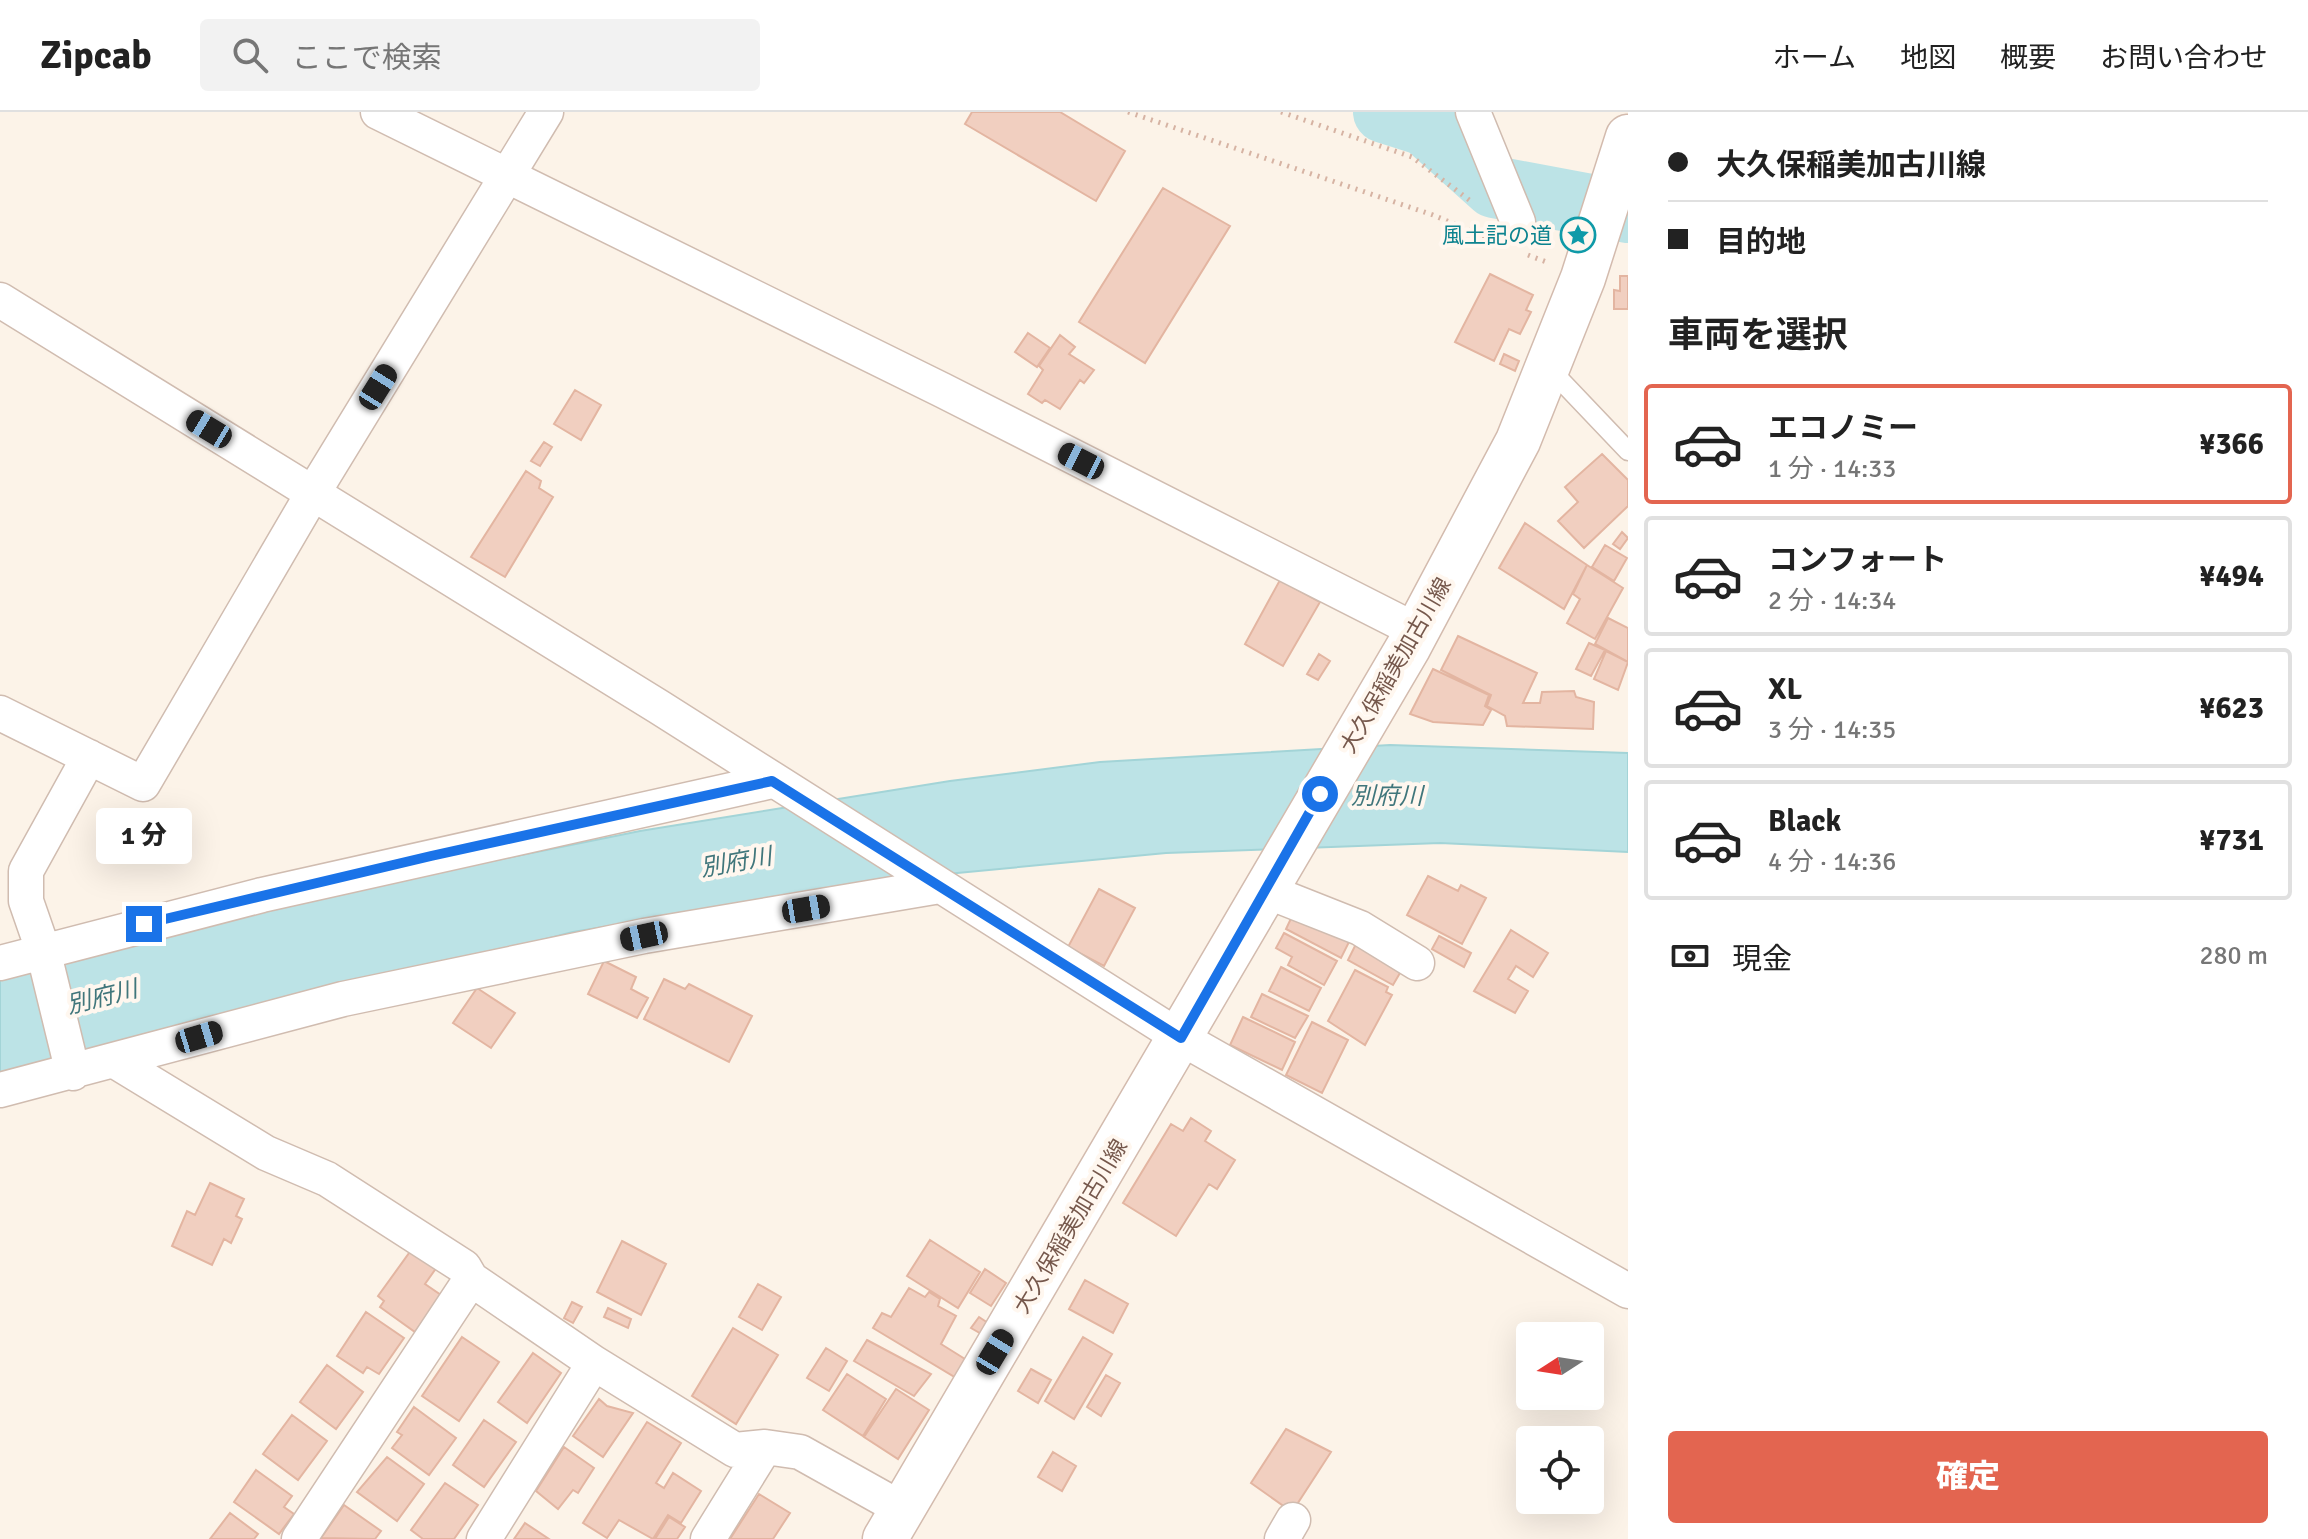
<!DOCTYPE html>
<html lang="ja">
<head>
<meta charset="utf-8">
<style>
  :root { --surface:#fff; --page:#f2f2f2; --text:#222; --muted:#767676; --line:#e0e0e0; --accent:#e36550 }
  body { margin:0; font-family:Signika,"Noto Sans JP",sans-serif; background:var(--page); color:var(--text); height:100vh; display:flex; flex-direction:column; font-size:30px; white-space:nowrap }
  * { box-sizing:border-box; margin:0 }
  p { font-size:26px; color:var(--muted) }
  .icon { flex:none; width:44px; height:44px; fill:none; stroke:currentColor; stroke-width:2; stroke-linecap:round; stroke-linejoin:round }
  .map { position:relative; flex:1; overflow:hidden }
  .panel { display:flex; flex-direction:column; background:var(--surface); width:680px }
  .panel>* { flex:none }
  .top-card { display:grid; align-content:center; height:176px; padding:0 40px; background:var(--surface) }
  .needle { width:52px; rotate:258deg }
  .fabs { position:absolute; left:1516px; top:1210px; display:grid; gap:16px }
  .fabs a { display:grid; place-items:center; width:88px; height:88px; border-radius:8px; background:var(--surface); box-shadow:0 8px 32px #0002; font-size:40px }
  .end { position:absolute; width:36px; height:36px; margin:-18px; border:10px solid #1a73e8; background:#fff; box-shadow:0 0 0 4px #fff }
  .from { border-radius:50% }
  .bubble { position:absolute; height:56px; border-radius:8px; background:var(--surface); box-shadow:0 8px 32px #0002; font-size:26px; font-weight:800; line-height:56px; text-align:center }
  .car { position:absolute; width:24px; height:48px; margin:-24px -12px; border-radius:10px; box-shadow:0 0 6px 2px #0007; background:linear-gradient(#222 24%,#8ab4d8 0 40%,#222 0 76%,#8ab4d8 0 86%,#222 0) }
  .top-card b { display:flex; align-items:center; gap:28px; height:76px; font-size:30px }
  .top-card b+b { border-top:2px solid var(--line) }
  .top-card i { width:20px; height:20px; background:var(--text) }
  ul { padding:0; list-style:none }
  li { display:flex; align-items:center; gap:24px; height:120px; margin:0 16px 12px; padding:0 24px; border:4px solid var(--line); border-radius:8px }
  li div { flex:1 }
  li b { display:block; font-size:30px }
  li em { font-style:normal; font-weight:800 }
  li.on { border-color:var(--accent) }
  li>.icon { width:72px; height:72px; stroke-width:1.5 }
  h2 { padding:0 40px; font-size:36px; line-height:96px }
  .pay { display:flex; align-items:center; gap:20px; height:88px; padding:0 40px; font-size:30px }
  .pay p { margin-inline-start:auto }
  .button { display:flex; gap:16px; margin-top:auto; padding:16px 40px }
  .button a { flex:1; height:92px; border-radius:8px; background:var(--accent); color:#fff; font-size:32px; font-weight:800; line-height:92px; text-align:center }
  header { display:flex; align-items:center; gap:48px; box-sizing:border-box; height:112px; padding:0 40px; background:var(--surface); border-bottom:2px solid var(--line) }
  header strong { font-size:38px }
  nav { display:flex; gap:44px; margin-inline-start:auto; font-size:28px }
  .search { width:560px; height:72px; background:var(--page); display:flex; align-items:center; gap:20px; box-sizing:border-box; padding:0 28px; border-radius:8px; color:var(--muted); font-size:30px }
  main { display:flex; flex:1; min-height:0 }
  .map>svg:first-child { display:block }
</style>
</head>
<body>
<header>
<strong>Zipcab</strong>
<div class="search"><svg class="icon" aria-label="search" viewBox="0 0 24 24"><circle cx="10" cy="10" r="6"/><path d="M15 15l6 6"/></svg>ここで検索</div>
<nav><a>ホーム</a><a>地図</a><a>概要</a><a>お問い合わせ</a></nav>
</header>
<main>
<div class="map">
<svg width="1628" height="1427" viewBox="0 0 1628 1427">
  <rect width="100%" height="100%" fill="#fcf3e8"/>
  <path fill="#bce3e6" stroke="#a3d4d7" stroke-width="2" d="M1390,633l238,8v99l-188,-9 -274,10 -272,26 -321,53 -573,145v-103l398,-94 242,-49 310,-50 150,-19z"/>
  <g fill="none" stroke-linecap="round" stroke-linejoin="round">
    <path stroke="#bce3e6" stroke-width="62" d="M1384,0l41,13 69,62 134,25"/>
  </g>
  <path fill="#f1cfc0" stroke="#e3b5a1" stroke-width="2" d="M972,0h88l65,39 -29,50 -131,-77z
    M1163,76l67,38 -85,137 -66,-41z
    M1490,162l43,21 -7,15 5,2 -11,22 -11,-5 -15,32 -39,-19z
    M1620,164h8v33h-14v-19l6,1z
    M1028,221l22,15 -13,19 -22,-15z
    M1060,223l15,12 -6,7 25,16 -10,13 -4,-3 -20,29 -15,-9 -3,3 -14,-9 15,-24 -4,-4z
    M1504,242l15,7 -4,10 -15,-7z
    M575,278l26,15 -20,35 -27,-16z
    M544,330l8,5 -12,19 -9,-5z
    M1602,342l26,26v26l-44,42 -26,-27 20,-19 -13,-15z
    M526,359l15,10 -2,7 14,9 -48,80 -34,-20z
    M1525,411l62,42 -23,44 -65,-41z
    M1622,420l6,6 -8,11 -7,-5z
    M1605,433l22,13 -13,23 -22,-14z
    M1587,453l36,23 -28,51 -28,-16 13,-24 -7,-5z
    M1280,468l40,22 -37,64 -38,-22z
    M1608,506l20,10v34l-33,-18z
    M1458,524l79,37 -14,30h17l2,-11 32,-1 2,6 18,5 -1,27 -86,-3 -2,-10 -18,-10 4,-11 -50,-25z
    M1589,531l16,7 -14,26 -15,-7z
    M1606,539l22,11 -10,28 -24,-11z
    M1319,542l11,7 -12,19 -11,-6z
    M1433,557l56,26 -4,11 6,4 -8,15 -50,-3 -23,-8z
    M1428,764l30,15 3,-6 25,13 -24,46 -55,-29z
    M1099,777l36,19 -31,58 -36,-19z
    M1295,798l55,30 -9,18 -55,-29z
    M1511,818l37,23 -15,24 -17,-11 -8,13 20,12 -13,22 -41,-22z
    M1284,821l53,28 -13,24 -36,-20 4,-8 -16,-9z
    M1439,824l32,17 -7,14 -32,-18z
    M1358,828l46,26 -11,19 -45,-25z
    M604,849l32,16 -5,12 17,9 -11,20 -49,-24z
    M1281,855l40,21 -12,23 -40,-20z
    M1355,858l33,17 -2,5 6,3 -27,50 -37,-24z
    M664,867l21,10 4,-5 63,32 -23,46 -85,-43z
    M477,876l38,25 -24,35 -38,-25z
    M1262,882l46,22 -13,22 -44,-21z
    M1243,905l52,25 -13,28 -52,-25z
    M1312,910l36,18 -26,53 -36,-18z
    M1191,1006l20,13 -6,10 30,19 -18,29 -8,-5 -33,52 -53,-33 48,-79 12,7z
    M210,1071l34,16 -8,17 6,3 -11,24 -7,-4 -12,26 -40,-19 15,-35 8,4z
    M930,1128l50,32 -22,36 -51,-32z
    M622,1129l44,23 -25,51 -44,-23z
    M412,1137l25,18 -12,17 16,11 -26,37 -35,-25 4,-6 -6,-5z
    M985,1157l21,14 -15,23 -21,-13z
    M1085,1168l43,24 -15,29 -44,-24z
    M758,1172l23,13 -19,33 -23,-13z
    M909,1176l16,9 4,-5 11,7 -2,7 18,10 -15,28 32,20 -10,18 -90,-54 9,-15 9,4z
    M572,1190l10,5 -9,16 -9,-5z
    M608,1196l23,11 -3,9 -24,-11z
    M366,1200l38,26 -25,36 -12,-7 -4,6 -26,-17z
    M979,1205l18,12 -7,10 -19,-11z
    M733,1216l45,27 -42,69 -44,-28z
    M462,1225l37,25 -40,59 -37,-25z
    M1083,1225l29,17 -38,65 -29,-18z
    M867,1228l64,34 -17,22 -60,-35z
    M826,1236l21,13 -18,30 -22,-13z
    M533,1241l28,20 -34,50 -29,-21z
    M327,1253l36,27 -27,37 -36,-27z
    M1031,1257l20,11 -13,23 -20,-12z
    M847,1262l39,25 -23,37 -40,-26z
    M1106,1263l14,8 -19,33 -14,-9z
    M896,1277l33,21 -31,49 -34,-22z
    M599,1287l8,7 26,7 -30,44 -30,-21z
    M414,1295l42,31 -27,37 -37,-27 10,-13 -5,-3z
    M292,1303l35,26 -29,39 -35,-26z
    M484,1308l32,22 -32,45 -31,-22z
    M647,1310l34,21 -25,40 8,5 9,-15 28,18 -20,32 -13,-8 -15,24 -34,-19 -12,18 -24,-15z
    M1286,1317l45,23 -39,60 -41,-29z
    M564,1335l30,21 -16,25 -5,-3 -15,19 -22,-18z
    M1053,1340l23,14 -14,25 -24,-14z
    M387,1345l37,27 -27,37 -40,-29z
    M256,1358l36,26 -8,11 10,7 -15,20 -45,-32z
    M445,1371l33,22 -24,34h-31l-12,-9z
    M759,1382l31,19 -17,26h-43z
    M344,1393l37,26 -6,8 -54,-1z
    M230,1401l28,21 -4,5h-44z
    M669,1405l16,10 -8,12h-22z
    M525,1411l24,16h-35z"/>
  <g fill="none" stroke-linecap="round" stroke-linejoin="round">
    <g stroke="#d0bcb0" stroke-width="21">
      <path id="lane" d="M1548,255l80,84"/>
    </g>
    <g stroke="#d0bcb0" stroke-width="37">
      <path id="street" d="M378,0l564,278 475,241
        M1473,0l45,110
        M0,188l659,407 522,331 447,253
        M0,601l143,71 170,-291 233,-381
        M1264,778l96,38 57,35
        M0,851l262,-68 510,-114
        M115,949l151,92 61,26 137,88 7,12
        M73,961l-30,-123 -17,-49v-30l63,-114
        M0,978l343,-91 301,-63 296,-50
        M299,1427l172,-260 123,84 141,87 30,-3 35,5 102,57
        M484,1427l110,-176
        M708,1427l57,-92
        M1282,1427l11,-19"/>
    </g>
    <g stroke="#d3bbae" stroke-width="47">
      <path id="secondary" d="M885,1427l524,-893 109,-205 65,-163 45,-141"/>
    </g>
    <path stroke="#d6b3a3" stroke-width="5" stroke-dasharray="2 6" stroke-linecap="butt" d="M1128,0l305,103 57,24
      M1281,0l131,45 60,45
      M1528,143l21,8"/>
    <use href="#lane" stroke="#fff" stroke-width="18"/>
    <use href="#street" stroke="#fff" stroke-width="34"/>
    <use href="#secondary" stroke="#fff" stroke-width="44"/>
  </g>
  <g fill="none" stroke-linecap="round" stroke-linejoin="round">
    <path stroke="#1a73e8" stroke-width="10" d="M144,812l287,-68 341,-75 409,257 139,-244"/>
  </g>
  <defs>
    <g id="sight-ring" transform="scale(1.8)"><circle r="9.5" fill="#fff7ef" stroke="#0f9aa8" stroke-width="1.5"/><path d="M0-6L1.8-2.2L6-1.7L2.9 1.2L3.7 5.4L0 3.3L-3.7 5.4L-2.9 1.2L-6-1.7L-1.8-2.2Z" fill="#0f9aa8"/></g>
  </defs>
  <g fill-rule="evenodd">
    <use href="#sight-ring" x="1578" y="123"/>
  </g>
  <g text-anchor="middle" stroke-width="8" stroke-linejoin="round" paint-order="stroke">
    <g font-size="22" fill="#0d838f" stroke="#fff7ef" text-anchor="end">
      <text x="1552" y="131">風土記の道</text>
    </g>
    <g font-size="22" fill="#76584c" stroke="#fff7ef">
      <text transform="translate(1395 553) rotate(-60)" y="8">大久保稲美加古川線</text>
      <text transform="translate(1070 1114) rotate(-59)" y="8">大久保稲美加古川線</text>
    </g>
    <g font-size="24" font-style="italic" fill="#40767b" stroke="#fff7ef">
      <text x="1387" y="692">別府川</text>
      <text transform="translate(736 750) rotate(-10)" y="8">別府川</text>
      <text transform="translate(102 885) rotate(-14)" y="8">別府川</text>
    </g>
  </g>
</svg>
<div class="fabs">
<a><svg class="needle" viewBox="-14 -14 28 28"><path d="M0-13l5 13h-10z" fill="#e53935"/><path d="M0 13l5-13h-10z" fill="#767676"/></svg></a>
<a><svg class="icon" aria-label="locate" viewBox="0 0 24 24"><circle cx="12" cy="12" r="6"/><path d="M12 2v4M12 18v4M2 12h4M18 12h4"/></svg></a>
</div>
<i class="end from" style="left:1320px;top:682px"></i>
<i class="end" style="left:144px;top:812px"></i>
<div class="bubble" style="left:96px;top:696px;width:96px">1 分</div>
<i class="car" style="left:378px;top:275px;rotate:32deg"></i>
<i class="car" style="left:209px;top:317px;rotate:301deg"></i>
<i class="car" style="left:1081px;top:349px;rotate:297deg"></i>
<i class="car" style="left:806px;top:797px;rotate:80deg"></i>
<i class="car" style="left:644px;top:824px;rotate:258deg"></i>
<i class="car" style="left:199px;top:925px;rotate:73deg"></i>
<i class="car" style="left:995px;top:1240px;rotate:31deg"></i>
</div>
<section class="panel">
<div class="top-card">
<b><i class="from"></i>大久保稲美加古川線</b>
<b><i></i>目的地</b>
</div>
<h2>車両を選択</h2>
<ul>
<li class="on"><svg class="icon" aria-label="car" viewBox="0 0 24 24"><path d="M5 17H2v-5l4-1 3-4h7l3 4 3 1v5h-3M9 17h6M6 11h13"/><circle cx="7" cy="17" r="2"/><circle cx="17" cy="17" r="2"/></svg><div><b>エコノミー</b><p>1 分 · 14:33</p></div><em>¥366</em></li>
<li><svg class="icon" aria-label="car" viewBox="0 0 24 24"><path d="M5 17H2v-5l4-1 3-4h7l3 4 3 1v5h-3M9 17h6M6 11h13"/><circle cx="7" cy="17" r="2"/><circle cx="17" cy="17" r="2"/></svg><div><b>コンフォート</b><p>2 分 · 14:34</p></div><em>¥494</em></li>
<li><svg class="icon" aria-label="car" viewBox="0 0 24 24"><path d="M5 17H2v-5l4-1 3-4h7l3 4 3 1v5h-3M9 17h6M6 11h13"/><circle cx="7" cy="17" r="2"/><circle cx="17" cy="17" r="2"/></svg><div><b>XL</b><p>3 分 · 14:35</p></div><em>¥623</em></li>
<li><svg class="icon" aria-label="car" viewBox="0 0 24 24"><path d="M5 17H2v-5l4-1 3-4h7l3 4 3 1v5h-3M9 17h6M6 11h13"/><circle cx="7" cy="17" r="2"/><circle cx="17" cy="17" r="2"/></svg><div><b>Black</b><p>4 分 · 14:36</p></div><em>¥731</em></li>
</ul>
<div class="pay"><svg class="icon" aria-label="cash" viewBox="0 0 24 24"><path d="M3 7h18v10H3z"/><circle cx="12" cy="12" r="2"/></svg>現金<p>280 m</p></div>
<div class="button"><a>確定</a></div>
</section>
</main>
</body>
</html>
